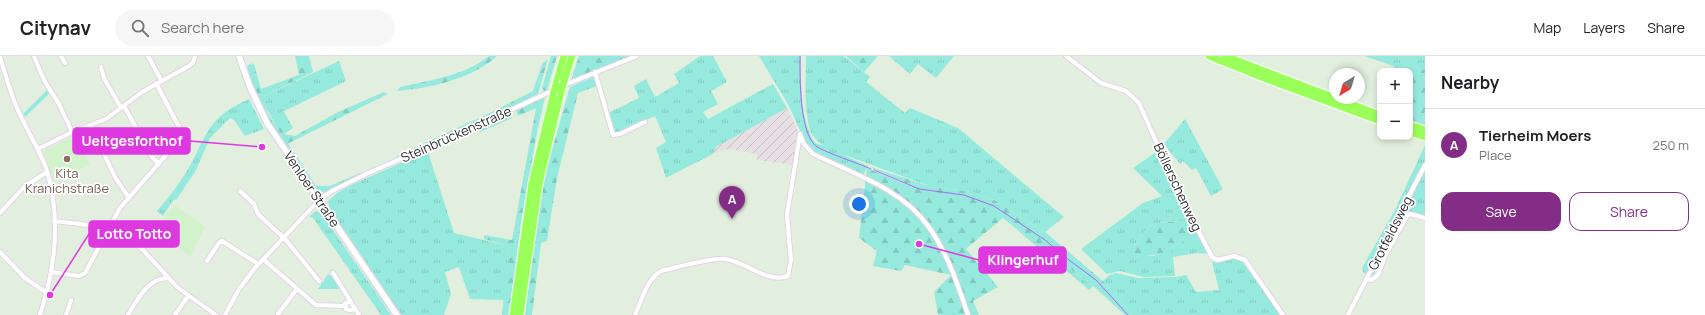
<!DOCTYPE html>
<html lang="en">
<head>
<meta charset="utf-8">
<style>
  body { margin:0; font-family:Manrope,sans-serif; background:#f6f6f6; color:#202124 }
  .controls { position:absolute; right:12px; top:12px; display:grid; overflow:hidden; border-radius:8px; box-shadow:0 2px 6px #0003 }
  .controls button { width:36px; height:36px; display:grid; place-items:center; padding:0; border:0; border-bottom:1px solid #e0e0e0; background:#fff; color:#202124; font:20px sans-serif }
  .compass { position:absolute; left:1329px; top:12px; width:36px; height:36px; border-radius:50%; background:#fff; box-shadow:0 2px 6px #0003; rotate:218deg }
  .you { position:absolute; left:859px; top:148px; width:14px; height:14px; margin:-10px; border:3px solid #fff; border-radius:50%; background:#1a73e8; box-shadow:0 0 0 6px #1a73e833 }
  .badge { display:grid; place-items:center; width:26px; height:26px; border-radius:50%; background:#832d87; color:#fff; font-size:13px; font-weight:700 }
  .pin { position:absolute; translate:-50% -33px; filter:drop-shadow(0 1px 2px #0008) }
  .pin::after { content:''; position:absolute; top:21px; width:14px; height:12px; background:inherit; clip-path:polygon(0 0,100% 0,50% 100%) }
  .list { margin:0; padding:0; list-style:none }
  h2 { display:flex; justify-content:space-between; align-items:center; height:52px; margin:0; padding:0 16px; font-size:17px }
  h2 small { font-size:13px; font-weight:400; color:#757577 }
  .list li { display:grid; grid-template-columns:26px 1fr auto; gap:12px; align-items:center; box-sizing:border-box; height:72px; padding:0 16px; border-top:1px solid #e0e0e0 }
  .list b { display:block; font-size:15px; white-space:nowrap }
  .list p { margin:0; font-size:13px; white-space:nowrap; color:#757577 }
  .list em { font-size:13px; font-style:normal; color:#757577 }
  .actions { display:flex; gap:8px; padding:12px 16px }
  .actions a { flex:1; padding:9px 0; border:1px solid #832d87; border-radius:12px; text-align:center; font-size:14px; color:#832d87 }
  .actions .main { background:#832d87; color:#fff }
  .icon { flex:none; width:22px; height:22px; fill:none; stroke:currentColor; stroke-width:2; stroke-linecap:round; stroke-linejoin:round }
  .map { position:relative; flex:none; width:1425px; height:259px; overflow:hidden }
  header { display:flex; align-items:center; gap:24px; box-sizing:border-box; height:56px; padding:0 20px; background:#fff; border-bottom:1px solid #e0e0e0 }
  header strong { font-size:19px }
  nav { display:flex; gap:22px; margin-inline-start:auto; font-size:14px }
  .search { width:280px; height:36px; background:#f6f6f6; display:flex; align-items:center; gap:10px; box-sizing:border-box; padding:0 14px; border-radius:22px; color:#757577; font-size:15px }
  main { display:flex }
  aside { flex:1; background:#fff }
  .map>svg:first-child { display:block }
</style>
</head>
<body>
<header>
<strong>Citynav</strong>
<div class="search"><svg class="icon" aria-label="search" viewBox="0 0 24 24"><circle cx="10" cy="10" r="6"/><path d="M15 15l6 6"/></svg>Search here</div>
<nav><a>Map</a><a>Layers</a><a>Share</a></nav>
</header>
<main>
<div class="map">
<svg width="1425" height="259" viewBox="0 0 1425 259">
  <defs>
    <pattern id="industrial-furrows" width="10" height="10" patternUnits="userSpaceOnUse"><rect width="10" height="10" fill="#e7dfe3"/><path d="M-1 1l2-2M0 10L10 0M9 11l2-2" fill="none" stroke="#c6c0c3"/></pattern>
    <pattern id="grass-tufts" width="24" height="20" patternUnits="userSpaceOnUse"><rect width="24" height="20" fill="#96eadd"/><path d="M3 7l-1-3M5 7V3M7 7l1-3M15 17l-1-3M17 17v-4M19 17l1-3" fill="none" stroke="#82c9be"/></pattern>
    <pattern id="forest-firs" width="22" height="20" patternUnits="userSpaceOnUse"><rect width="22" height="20" fill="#96eadd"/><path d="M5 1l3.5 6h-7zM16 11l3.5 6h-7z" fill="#82c9be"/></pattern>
  </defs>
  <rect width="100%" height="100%" fill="#e2efde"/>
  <path fill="url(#industrial-furrows)" d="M787 52 799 77 794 109 757 104V98L731 93 723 94 713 98 716 91Z"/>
  <path fill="#d2f2cc" d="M76 79 90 109 54 126 44 95Z
    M175 149 205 171 190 200 171 185 169 187 153 175Z"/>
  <path fill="url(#grass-tufts)" d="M700 0H713L727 26 711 35 718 48 703 56 708 63 773 28 787 52 716 91 713 98 666 122 656 92 666 86 655 60 616 78 608 57 639 42 634 30 646 23 655 41 679 27 674 18Z
    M759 0H801C801 28 800 63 815 87L824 90C820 87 816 84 813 80 803 64 806 20 806 0H844L870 21 866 26 905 57 910 52 958 72 1064 161 1045 176 996 145 972 136 929 130 839 97 868 110 862 121 813 98 807 90 789 50Z
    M889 0H954L936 22 918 8 910 18Z
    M1364 0H1425V14L1404 8 1403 15H1395L1394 10Z
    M339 5 346 25 274 60 264 40Z
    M255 6 250 9 267 56 316 130H330L360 117V119L324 136 317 135 272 70 255 37 247 13 248 9Z
    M47 34 49 38 25 61C24 58 22 54 20 50L24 57Z
    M249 43 264 73 245 80 234 64 230 62 210 82 195 116 176 144 174 143 163 160 157 155C170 140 184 122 193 104 209 72 213 59 249 43Z
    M494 55 496 58 399 102 397 100Z
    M1185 63 1223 133 1211 140 1196 112 1192 114 1183 105 1180 108 1164 88Z
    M1425 89V160L1408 156 1403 161 1372 222 1363 216 1362 212 1395 154Z
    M1159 94 1190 164C1155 170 1154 157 1133 193L1136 201 1144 199 1154 200 1184 185 1183 182 1197 175 1209 198 1197 197 1173 201 1175 220 1144 221 1120 215 1107 218 1081 193 1143 147 1162 140 1133 112Z
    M426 96H428L454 177 509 190 504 244 470 243 459 211 445 216 451 238 444 259H401L330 154 328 145 337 137 351 129Z
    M316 155 319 156 325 162 391 259H381L313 162 309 161Z
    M325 157 393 259 384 248Z
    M1003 162 1093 230 1089 234Z
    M1234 201 1244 204 1281 259H1132L1103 225 1108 220 1116 217 1137 222 1175 221 1186 219 1196 236 1219 234 1212 206Z
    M328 218 333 221 341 233H318Z"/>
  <path fill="url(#forest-firs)" d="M295 0H309L313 16 264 40 274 59 284 56 293 72 284 78 295 80 338 56 384 36 388 38 287 88 256 35 249 9 254 8 261 33 299 19Z
    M489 0H497C472 23 430 32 397 35L400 31C430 24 464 20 489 0Z
    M551 0H557L547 34 544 35 542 32Z
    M579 0H632L571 24Z
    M846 0H878L864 16Z
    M548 3 538 38 496 58 494 55 533 35 542 8Z
    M1404 8 1425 14V69L1410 64V15H1403Z
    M593 21 597 30 578 37 557 122 547 185 541 187 532 259H525L532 192 547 111 570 31Z
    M545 41 538 71 522 160 509 259H502L509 190 484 183V179L512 184 536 52 518 60 516 55Z
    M510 58 512 62 480 76 479 73Z
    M868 110 929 130 972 136 996 145 1045 176 1103 225 1132 259H1125L1093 230 1003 162 966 193 998 231 973 245 979 259H938L934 236 951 219 905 209 901 215 873 210 877 195 859 182 867 112 924 136Z
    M1190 164 1195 177 1183 182 1184 185 1172 191 1171 197 1135 201 1133 193C1154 157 1155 170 1190 164Z"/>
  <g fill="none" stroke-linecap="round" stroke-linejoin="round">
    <path stroke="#a969fa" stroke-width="1" d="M800 0C800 21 799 76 816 90 826 97 858 107 871 113
      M874 114 919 133 964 139 994 150 1045 184 1069 204 1096 224 1128 259"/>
    <defs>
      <path id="street" d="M0 0C5 17 10 36 17 52 26 74 40 93 47 115 61 162 55 213 40 259
        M34 0 44 24 59 48 72 76
        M61 0 65 7
        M148 0 161 24
        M1066 0 1101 27 1126 35 1139 47 1177 133 1212 201 1217 204 1234 200 1245 204 1283 259
        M101 11 104 22 121 52
        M595 16 613 79 620 78 645 66
        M562 30 637 0
        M124 50 152 101 159 108
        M91 70 115 121 129 142
        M800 78 804 88 813 98C852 117 902 133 928 170 947 196 958 229 968 259
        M38 93 72 76 106 63 142 36 189 10 193 7 195 0
        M240 135 254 148 258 158 286 184 319 225
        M0 157 25 130 47 116
        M54 165 89 169 122 181 142 193 177 231 216 259
        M0 196 25 222 47 237
        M263 203 316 249 345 250
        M207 205 219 187 222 185 258 208
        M51 216 79 220 85 217 120 152 179 84V71L156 27
        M333 217 359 259
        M1366 223 1371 224 1378 219 1385 200 1407 160 1410 158 1425 162
        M350 245 345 248 346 253 350 254 355 253
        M278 258 297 233
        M66 259 71 244
        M128 259C137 244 148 222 168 222
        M175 259 188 240
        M225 259 239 233 255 212 319 144 332 135 366 118 476 70 554 34
        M635 259C641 245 647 223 661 215 675 212 713 201 725 203 746 205 766 228 788 220L791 204 787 159 800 78
        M1348 259 1425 109"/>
      <path id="secondary" d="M239 0 250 31 267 67 397 259"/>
      <path id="highway" d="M1209 0 1269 24 1380 65
        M1225 0 1380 59
        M564 25 572 0
        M556 28 564 0
        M1410 69 1425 74
        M1410 76 1425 81
        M513 259 532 127 553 40
        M520 259 539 128 561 36"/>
    </defs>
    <use href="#street" stroke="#e6d3e6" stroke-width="6"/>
    <use href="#secondary" stroke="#e6d3e6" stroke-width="8"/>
    <use href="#highway" stroke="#fff" stroke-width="9"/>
    <use href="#street" stroke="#fff" stroke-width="4"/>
    <use href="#secondary" stroke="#fff" stroke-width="5.5"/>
    <use href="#highway" stroke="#9aff59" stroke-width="7"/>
    <defs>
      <path id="highway-bridge" d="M561 36 564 25
        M553 40 556 28"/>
    </defs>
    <use href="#highway-bridge" stroke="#fff" stroke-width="9" stroke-linecap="butt"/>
    <use href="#highway-bridge" stroke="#9aff59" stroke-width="7"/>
  </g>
  <circle fill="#8d6e63" stroke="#fff" stroke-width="1.5" cx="67" cy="103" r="4"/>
  <g text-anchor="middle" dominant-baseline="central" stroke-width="3.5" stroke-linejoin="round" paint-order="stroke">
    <g font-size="13" fill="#2d2d2d" stroke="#fff">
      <text transform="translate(456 78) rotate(-24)">Steinbrückenstraße</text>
      <text transform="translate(1178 131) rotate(65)">Böllerschenweg</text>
      <text transform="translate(312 133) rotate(56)">Venloer Straße</text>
      <text transform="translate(1390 177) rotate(-63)">Grotfeldsweg</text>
    </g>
    <g font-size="13" fill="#785e54" stroke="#fff">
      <text x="67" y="117">Kita<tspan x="67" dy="15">Kranichstraße</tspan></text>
    </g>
  </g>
  <path fill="none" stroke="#de39e0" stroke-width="1.5" d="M262 91L190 85M50 239L89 178M919 188L979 204"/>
  <g fill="#de39e0" stroke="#fff" stroke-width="1.5">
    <circle cx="262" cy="91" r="4"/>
    <circle cx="50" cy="239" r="4"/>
    <circle cx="919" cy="188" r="4"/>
  </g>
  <g fill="#de39e0" stroke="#de39e0" stroke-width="1.5">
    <rect x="73" y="72" width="117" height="26" rx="4"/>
    <rect x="89" y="165" width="90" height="26" rx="4"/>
    <rect x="979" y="191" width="87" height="26" rx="4"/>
  </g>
  <g font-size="14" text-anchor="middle" font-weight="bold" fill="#fff">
    <text x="132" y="90">Ueltgesforthof</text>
    <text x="134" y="183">Lotto Totto</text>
    <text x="1023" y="209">Klingerhuf</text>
  </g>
</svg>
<div class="controls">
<button>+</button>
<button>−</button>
</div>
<svg class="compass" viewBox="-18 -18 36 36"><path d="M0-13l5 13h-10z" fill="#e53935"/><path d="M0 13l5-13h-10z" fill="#757577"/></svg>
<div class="you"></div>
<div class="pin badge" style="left:732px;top:163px">A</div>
</div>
<aside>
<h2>Nearby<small></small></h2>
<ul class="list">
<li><span class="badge">A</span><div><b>Tierheim Moers</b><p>Place</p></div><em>250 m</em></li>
</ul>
<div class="actions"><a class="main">Save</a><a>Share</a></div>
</aside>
</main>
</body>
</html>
